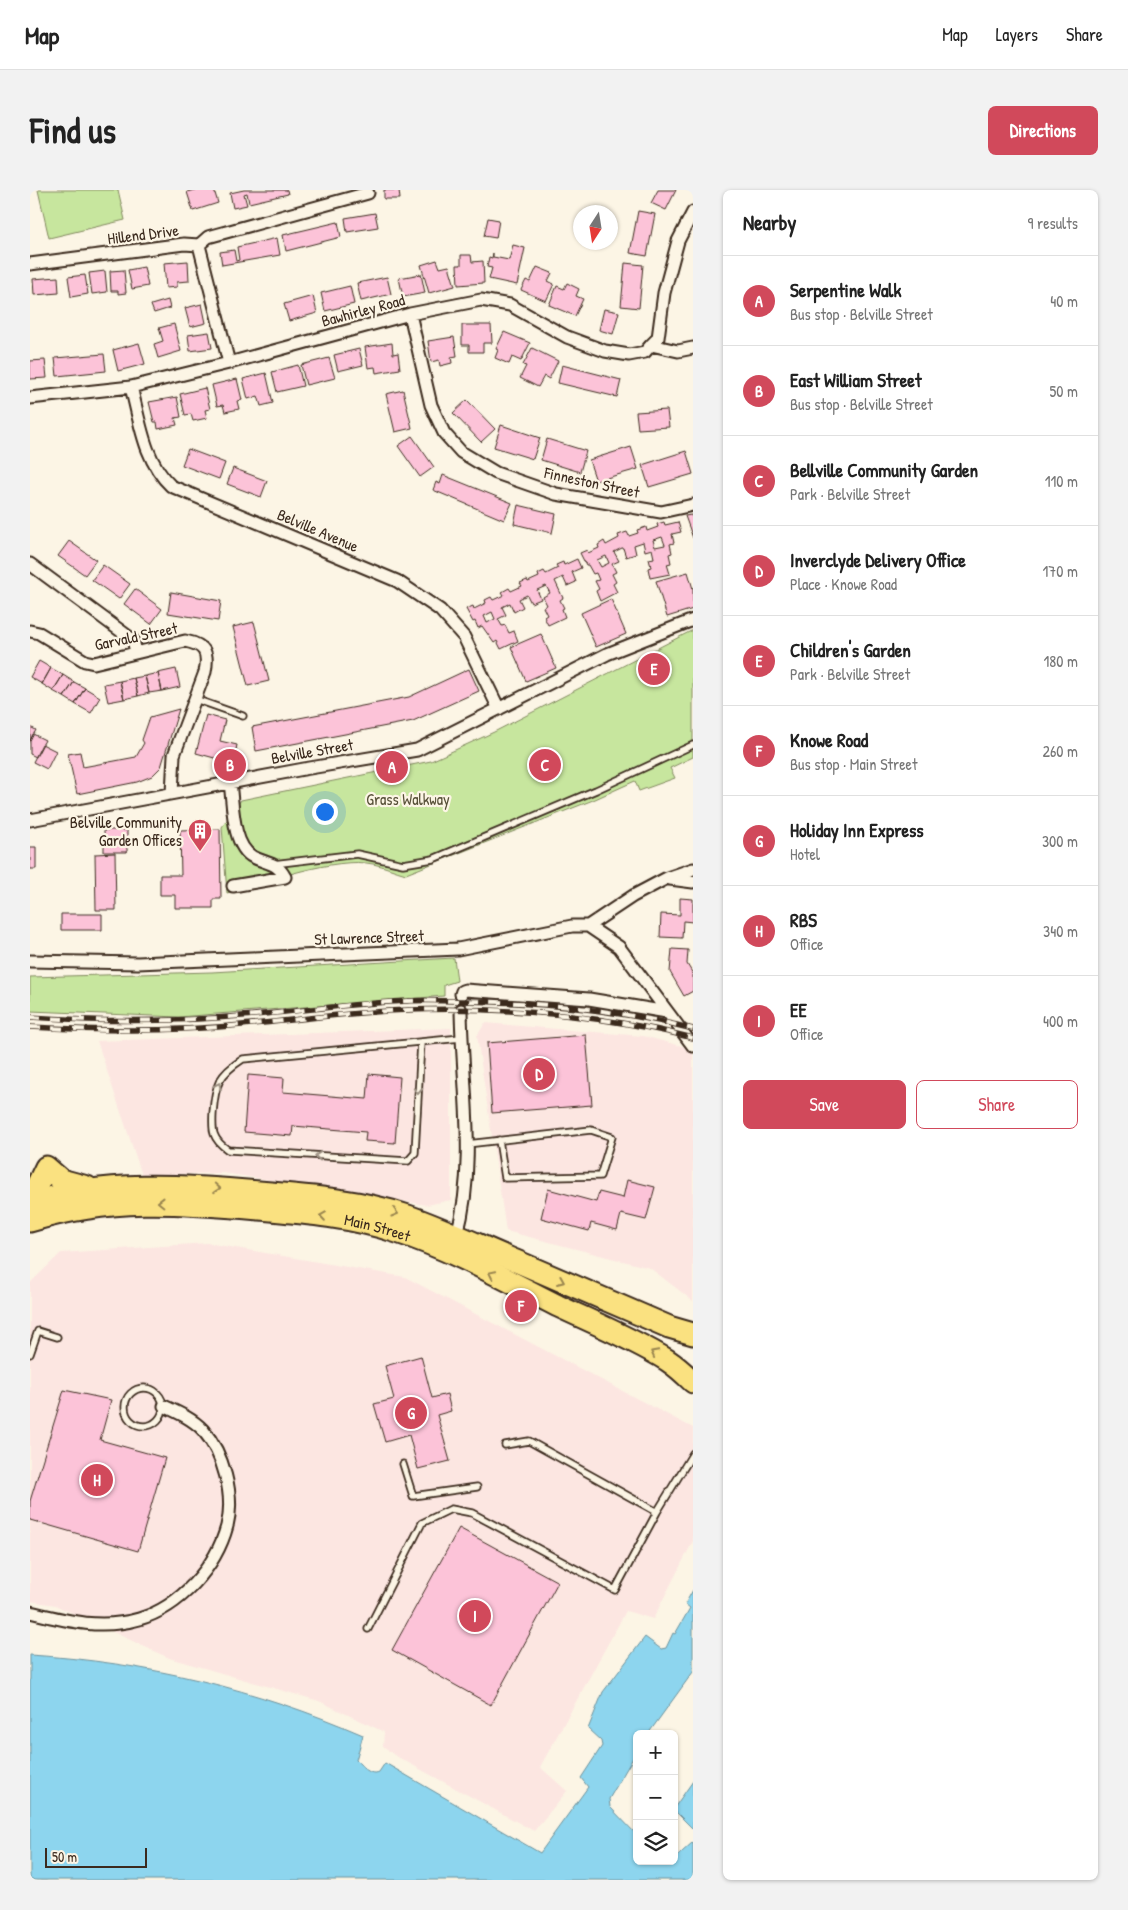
<!DOCTYPE html>
<html lang="en">
<head>
<meta charset="utf-8">
<style>
  body { margin:0; font-family:"Patrick Hand",sans-serif; background:#f2f2f2; color:#222 }
  .controls { position:absolute; right:15px; bottom:15px; display:grid; overflow:hidden; border-radius:8px; box-shadow:0 1px 4px #0004 }
  .controls button { width:45px; height:45px; display:grid; place-items:center; padding:0; border:0; border-bottom:1px solid #e0e0e0; background:#fff; color:#222; font:25px sans-serif }
  .compass { position:absolute; left:543px; top:15px; width:45px; height:45px; border-radius:50%; background:#fff; box-shadow:0 1px 4px #0004; rotate:192deg }
  .scale { position:absolute; left:15px; bottom:12px; width:102px; box-sizing:border-box; padding-left:5px; border:2px solid #3b2a1e; border-top:0; font-size:14px; line-height:18px; white-space:nowrap; color:#3b2a1e; -webkit-text-stroke:4px #fcf5e5; paint-order:stroke }
  .you { position:absolute; left:294px; top:621px; width:18px; height:18px; margin:-12px; border:4px solid #fff; border-radius:50%; background:#1a73e8; box-shadow:0 0 0 8px #1a73e833 }
  .badge { display:grid; place-items:center; width:32px; height:32px; border-radius:50%; background:#d1495b; color:#fff; font-size:16px; font-weight:700 }
  .pin { position:absolute; translate:-50% -50%; border:2px solid #fff; box-shadow:0 1px 5px #0006 }
  .list { margin:0; padding:0; list-style:none }
  h2 { display:flex; justify-content:space-between; align-items:center; height:65px; margin:0; padding:0 20px; font-size:21px }
  h2 small { font-size:16px; font-weight:400; color:#767676 }
  .list li { display:grid; grid-template-columns:32px 1fr auto; gap:15px; align-items:center; box-sizing:border-box; height:90px; padding:0 20px; border-top:1px solid #e0e0e0 }
  .list b { display:block; font-size:19px; white-space:nowrap }
  .list p { margin:0; font-size:16px; white-space:nowrap; color:#767676 }
  .list em { font-size:16px; font-style:normal; color:#767676 }
  .actions { display:flex; gap:10px; padding:15px 20px }
  .actions a { flex:1; padding:11px 0; border:1px solid #d1495b; border-radius:8px; text-align:center; font-size:18px; color:#d1495b }
  .actions .main { background:#d1495b; color:#fff }
  .icon { flex:none; width:28px; height:28px; fill:none; stroke:currentColor; stroke-width:2; stroke-linecap:round; stroke-linejoin:round }
  .map { position:relative; flex:none; width:663px; height:1690px; overflow:hidden; border-radius:8px }
  header { display:flex; align-items:center; gap:30px; box-sizing:border-box; height:70px; padding:0 25px; background:#fff; border-bottom:1px solid #e0e0e0 }
  header strong { font-size:24px }
  nav { display:flex; gap:28px; margin-inline-start:auto; font-size:18px }
  .intro { display:flex; align-items:center; justify-content:space-between; box-sizing:border-box; height:120px; padding:0 30px }
  h1 { margin:0; font-size:35px }
  .button { padding:12px 22px; border-radius:8px; background:#d1495b; color:#fff; font-size:18px; font-weight:700 }
  main { display:flex; gap:30px; padding:0 30px }
  aside { flex:1; background:#fff; border-radius:8px; box-shadow:0 1px 4px #0004 }
  .map>svg:first-child { display:block }
</style>
</head>
<body>
<header>
<strong>Map</strong>
<nav><a>Map</a><a>Layers</a><a>Share</a></nav>
</header>
<div class="intro"><h1>Find us</h1><a class="button">Directions</a></div>
<main>
<div class="map">
<svg width="663" height="1690" viewBox="0 0 663 1690">
  <rect width="100%" height="100%" fill="#fcf5e5"/>
  <filter id="ink" filterUnits="userSpaceOnUse"><feTurbulence type="fractalNoise" baseFrequency=".02" numOctaves="2"/><feDisplacementMap in="SourceGraphic" scale="10" xChannelSelector="R" yChannelSelector="G"/><feConvolveMatrix kernelMatrix="1 2 1 2 8 2 1 2 1" color-interpolation-filters="sRGB"/></filter>
  <g filter="url(#ink)">
    <path fill="#fce6e1" d="M455 833 613 846 663 859V1111L620 1078 476 1041 447 846Z
      M421 838V1010L397 1015 194 983 112 985 67 851Z
      M177 1053 375 1087 663 1238V1351L623 1429 596 1421 510 1577 537 1601 504 1641 364 1565 353 1556 354 1542 289 1511 139 1468 25 1415 0 1411V1093L31 1063Z"/>
    <path fill="#c7e69e" stroke="#81885e" d="M8 0H88L95 30 19 48Z
      M663 440V567L640 578 645 588 609 601 605 591 563 610 376 684C365 681 354 676 343 674 306 666 234 692 197 703L192 637 211 610 401 571 464 542Z
      M424 768 427 791 414 795V806L149 827 0 821V787L182 782Z"/>
    <path fill="#8dd5ee" stroke="#6c919b" d="M663 1400V1482L618 1544H607V1561L579 1609 580 1617 607 1645V1671H632L640 1673 663 1652V1690H0V1465C115 1472 227 1499 333 1545L326 1570C333 1577 340 1586 349 1582L355 1573 510 1663 558 1597 551 1588 572 1556 571 1551 558 1539 573 1502 615 1447 631 1459 636 1458 643 1443 645 1444 660 1418 655 1414Z
      M663 1591V1639L645 1621 644 1618Z"/>
    <path fill="#fcc3d8" stroke="#3b2a1e" fill-rule="evenodd" d="M164 0H184L188 13 163 21 157 2Z
      M214 0H257L258 4 219 13 217 3 214 4 217 15 203 18 200 3Z
      M354 0H369L370 9H354Z
      M628 0H646L636 20 621 13Z
      M608 21 625 24 617 66 600 63Z
      M345 23 348 37 317 42 315 28Z
      M458 28 469 30 466 48 454 46Z
      M308 32 311 47 256 61 253 45Z
      M247 48 250 65 192 75 190 62 204 60 206 71 209 70 207 57Z
      M483 55 495 58 487 95 459 89 462 78 457 77 459 67 462 68 463 63V67L479 70Z
      M431 65H441L442 72 453 71 454 93 428 95 427 75H431Z
      M407 70 410 78 419 76 425 96 399 103 391 75Z
      M158 71 159 91 147 92V97L136 98 134 73Z
      M595 73 613 75 609 118 591 116Z
      M114 77 118 96 102 99 98 80Z
      M507 77 522 83 518 91 524 94 516 111 491 100 496 90 500 92Z
      M94 80 96 103 88 104V101H81L80 81Z
      M75 81 77 102 62 104 59 83Z
      M391 84 395 103 373 107 369 88Z
      M55 85 58 104 41 107 38 87Z
      M28 87 29 103 4 105 3 89Z
      M357 87 361 104 331 111 327 93Z
      M537 93 549 99 546 106 553 109 545 126 519 115 527 96 534 99Z
      M320 96 324 114 295 121 291 103Z
      M283 106 287 123 259 131 254 114Z
      M138 110 140 118 124 123 121 115Z
      M172 114 176 133 160 137 155 118Z
      M574 119 589 122 583 144 569 140Z
      M144 134 151 161 128 168 124 154 133 151 129 138Z
      M432 135H461L462 153H453V162H439V155H432Z
      M179 142 182 158 160 161 158 145Z
      M474 142 500 153 491 171 482 167 479 174 465 168 468 160 466 159Z
      M424 147 427 166 421 167 422 173 410 176 409 170 401 172 398 151Z
      M109 153 115 174 88 181 83 160Z
      M362 153 363 164 368 163 370 179 346 183 345 177 338 178 335 157Z
      M502 158 528 171 519 189 514 186 508 197 490 188 496 176 493 175Z
      M329 159 333 175 308 181 304 165Z
      M74 164 76 181 27 186 25 168Z
      M299 168 305 188 276 195 271 175Z
      M15 170 17 188 0 189V171Z
      M268 175 273 196 247 202 242 182Z
      M532 175 591 190 587 207 528 193Z
      M236 183 243 213 231 216 228 206 218 209 213 189Z
      M207 189 212 210 207 211 209 219 195 222 193 215 187 216 182 195Z
      M175 198 180 219 175 220 177 228 163 231 161 224 155 225 150 204Z
      M373 200 382 238 365 242 356 204Z
      M147 207 151 227 145 228 147 235 128 239 127 232H124L119 212Z
      M437 210 465 239 451 252 423 223Z
      M637 220 639 237 608 239 606 222Z
      M471 235 510 248 503 269 464 257Z
      M382 246 404 277 390 287 368 256Z
      M517 249 556 261 550 282 511 270Z
      M601 257 608 279 566 291 559 270Z
      M158 259 195 273 189 289 152 275Z
      M656 261 663 284 619 297 612 275Z
      M203 278 237 291 231 307 197 294Z
      M413 285 482 313 474 330 403 300 406 292 410 294Z
      M488 315 526 324 522 343 484 334Z
      M661 325 663 328V348L655 326Z
      M634 332 635 335 648 332 651 342 642 344 644 353 640 354 642 363 639 364 641 373 637 374 640 384 620 388 618 378 621 377 619 369 624 368 622 359 615 361 613 352 604 355 606 364 596 367 593 358H592L584 362 589 371 582 374 586 382 582 384 586 392 583 394 587 402 570 411 566 401 569 399 565 391 569 390 566 383 563 384 558 375H556L550 363 557 360 558 363 569 358 568 355 574 351 576 355 589 348 588 345 597 342 599 346 608 343 607 340 616 337 617 341 628 337 627 334ZM632 347 635 355 625 357 623 350ZM576 366 579 373 571 377 567 370Z
      M39 351 66 370 55 385 28 366Z
      M547 369 551 378 542 382 546 392 537 396 533 387 525 391 533 408 530 410 534 418 532 419 535 427 518 435 514 427 517 425 513 417 517 415 513 407 520 403 516 396 507 400 511 409 501 413 497 405 489 409 493 417 484 422 480 413 472 417 476 425 468 429 472 436 475 435 479 443 484 441 488 451 471 459 467 451 464 453 452 436 448 438 445 431 443 432 436 419 443 416 444 419 456 413 455 410 461 407 463 410 474 405 472 402 479 398 481 401 492 396 490 393 497 390 498 392 509 387 508 384 514 381 516 384 528 378 526 375 533 372 534 375ZM462 422 465 429 457 433 454 426Z
      M73 375 100 394 89 409 62 390Z
      M658 382 663 399V419L637 427 626 391Z
      M105 399 132 419 121 434 94 414Z
      M141 402 191 411 188 431 138 423Z
      M581 409 596 444 566 457 551 423Z
      M224 432 239 491 218 496 203 437Z
      M511 444 526 478 496 491 481 457Z
      M9 471 21 478 12 494 0 487Z
      M21 478 33 485 23 501 12 494Z
      M146 479 150 497 132 501 128 483Z
      M439 479 449 501 383 531 226 561 222 537 379 507Z
      M128 483 132 501 119 503 115 486Z
      M33 485 44 492 34 507 23 501Z
      M115 486 119 503 108 506 104 488Z
      M104 488 108 506 94 509 90 491Z
      M90 491 94 509 78 512 74 494Z
      M44 492 55 498 45 514 34 507Z
      M55 498 70 507 61 523 45 514Z
      M149 519 131 577 122 586 107 592 47 604 38 564 50 562 53 577 106 567 114 553 112 550 120 527Z
      M176 525 195 530 190 551 207 555 203 573 166 563Z
      M0 537 6 540 0 551Z
      M3 544 15 550 6 567 0 564V551Z
      M12 554 26 561 17 579 3 572Z
      M190 639 191 709H183V718H145V705H130V685H151L150 640Z
      M74 640H97V662H74Z
      M0 657H6V679H0Z
      M85 663 86 720H66L65 664Z
      M650 708 663 709V732L653 731 652 748 630 747 631 724 650 725Z
      M31 724H72V740H31Z
      M642 759 658 760 657 774 663 784V801L654 806 640 782Z
      M556 845 562 915 462 923 457 853Z
      M339 884 370 887 365 953 335 951 336 942 263 936 262 946 214 942 218 885 254 888 253 902 337 909Z
      M597 990 625 997 616 1030 591 1024 587 1040 561 1033 559 1041 511 1028 518 999 566 1012 569 1002 593 1008Z
      M391 1166 402 1208 417 1204 421 1221 407 1225 420 1271 388 1279 379 1245 355 1252 344 1214 364 1209 355 1176Z
      M34 1200 81 1210 70 1250 135 1268 108 1361 0 1330V1311Z
      M429 1338 528 1392 461 1515 362 1460Z"/>
    <g fill="none" stroke-linecap="round" stroke-linejoin="round">
      <defs>
        <path id="lane" d="M165 509 213 526
          M243 674 327 664 373 674 403 669 566 600 663 555
          M391 852 385 963 378 971 198 960C182 949 182 941 183 923 185 895 188 885 213 869L431 848
          M437 954 561 940 582 947 570 986 475 988 469 950
          M0 1164 8 1141 27 1147
          M95 1217a19 19 0 1 1 38 0a19 19 0 1 1-38 0Z
          M475 1255 499 1251 627 1322
          M373 1274 383 1306 447 1297
          M338 1439 392 1333 421 1319 442 1323 585 1400 627 1322 663 1263"/>
        <path id="street" d="M169 55 178 47 338 3
          M169 55 199 173
          M0 74 154 54 169 55
          M380 124 401 215 414 243 431 262 466 283 526 304 631 322 663 315
          M621 155 628 148 634 103 648 51 663 22
          M101 197C110 231 114 271 141 296L367 391 410 420 434 447 469 519
          M0 208 101 197 199 173 380 124 451 110 480 115 537 147 575 161 599 165 615 162 621 155 648 161 663 158
          M0 374 103 450 106 462
          M0 441 9 443 55 471 64 473 155 451C175 455 179 462 175 482L144 565 142 603
          M200 592C203 614 202 656 223 667 237 674 247 672 255 687L203 696
          M0 630 274 579 387 560 577 464 663 430
          M640 689 663 692
          M558 736 589 757 663 856
          M0 771 108 773 428 759 542 736H558L603 706 637 688 663 679
          M431 804 432 801 435 800 559 809 637 822
          M427 1045C447 972 432 894 431 820
          M0 1422C37 1431 71 1440 109 1429 150 1417 186 1377 197 1336 205 1305 193 1263 173 1240 163 1229 147 1222 134 1216"/>
        <g id="highway">
          <path d="M0 1010 16 977 31 990 57 997"/>
          <path d="M0 1013C75 990 152 995 229 1002 278 1006 330 1010 378 1026 415 1039 450 1056 486 1071 537 1093 588 1115 639 1137L663 1144"/>
          <path id="s1" d="M0 1031C82 1007 146 1012 229 1019 275 1023 322 1027 367 1042 423 1060 476 1090 528 1116 564 1133 603 1149 637 1170 646 1176 655 1184 663 1192"/>
        </g>
      </defs>
      <use href="#lane" stroke="#3b2a1e" stroke-width="9"/>
      <use href="#street" stroke="#3b2a1e" stroke-width="15"/>
      <use href="#highway" stroke="#3b2a1e" stroke-width="25"/>
      <use href="#lane" stroke="#fcf5e5" stroke-width="5.5"/>
      <use href="#street" stroke="#fcf5e5" stroke-width="11"/>
      <use href="#highway" stroke="#fae180" stroke-width="21"/>
      <defs>
        <path id="rail" d="M0 827C71 832 141 832 212 826 267 822 322 813 378 811 395 810 413 811 431 811 509 812 586 819 663 839
          M0 837C71 841 141 842 212 835 267 830 322 822 378 820 473 817 570 824 663 848"/>
      </defs>
      <use href="#rail" stroke="#3b2a1e" stroke-width="5.5"/>
      <use href="#rail" stroke="#fcf5e5" stroke-width="4" stroke-dasharray="11" stroke-linecap="butt"/>
    </g>
    <defs><path id="oneway-chevron" d="M-2-3.5L2.5 0L-2 3.5" fill="none" stroke-width="1.6" stroke-linecap="round" stroke-linejoin="round" transform="scale(1.25)"/></defs>
    <g stroke="#9c9082">
      <use href="#oneway-chevron" transform="translate(188 896) rotate(-65)"/>
      <use href="#oneway-chevron" transform="translate(388 901) rotate(93)"/>
      <use href="#oneway-chevron" transform="translate(288 966) rotate(-176)"/>
    </g>
    <g stroke="#9a864f">
      <use href="#oneway-chevron" transform="translate(187 998) rotate(4)"/>
      <use href="#oneway-chevron" transform="translate(131 1012) rotate(-179)"/>
      <use href="#oneway-chevron" transform="translate(365 1023) rotate(16)"/>
      <use href="#oneway-chevron" transform="translate(293 1026) rotate(-172)"/>
      <use href="#oneway-chevron" transform="translate(462 1084) rotate(-154)"/>
      <use href="#oneway-chevron" transform="translate(531 1091) rotate(23)"/>
      <use href="#oneway-chevron" transform="translate(624 1163) rotate(-152)"/>
    </g>
  </g>
  <defs>
    <symbol id="building-pin" viewBox="-11 -11 22 30"><path d="M0 17L-7.5 6A9.5 9.5 0 1 1 7.5 6Z" fill="#d1495b" stroke="#fcf5e5"/><path d="M-4-6H4V6H1V3H-1V6H-4ZM-2.5-4.3h1.7v1.8h-1.7ZM.8-4.3h1.7v1.8H.8ZM-2.5-1h1.7V.8h-1.7ZM.8-1h1.7V.8H.8Z" fill="#fff"/></symbol>
  </defs>
  <g fill-rule="evenodd">
    <use href="#building-pin" x="156" y="627" width="28" height="38"/>
  </g>
  <g text-anchor="middle" dominant-baseline="central" stroke-width="4.5" stroke-linejoin="round" paint-order="stroke">
    <g font-size="16" fill="#3b2a1e" stroke="#fcf5e5">
      <text transform="translate(113 44) rotate(-7)">Hillend Drive</text>
      <text transform="translate(333 120) rotate(-15)">Bawhirley Road</text>
      <text transform="translate(562 292) rotate(12)">Finneston Street</text>
      <text transform="translate(288 340) rotate(23)">Belville Avenue</text>
      <text transform="translate(106 446) rotate(-12)">Garvald Street</text>
      <text transform="translate(282 561) rotate(-10)">Belville Street</text>
      <text transform="translate(339 747) rotate(-2)">St Lawrence Street</text>
      <text stroke="none"><textPath href="#s1" startOffset="351">Main Street</textPath></text>
    </g>
    <g font-size="16" fill="#575038" stroke="#fcf5e5">
      <text x="378" y="609">Grass Walkway</text>
    </g>
    <g font-size="16" fill="#3b2a1e" stroke="#fcf5e5" text-anchor="end">
      <text x="152" y="632">Belville Community<tspan x="152" dy="18">Garden Offices</tspan></text>
    </g>
  </g>
</svg>
<div class="controls">
<button>+</button>
<button>−</button>
<button><svg class="icon" aria-label="layers" viewBox="0 0 24 24"><path d="M12 4l9 5-9 5-9-5zM3 14l9 5 9-5"/></svg></button>
</div>
<svg class="compass" viewBox="-18 -18 36 36"><path d="M0-13l5 13h-10z" fill="#e53935"/><path d="M0 13l5-13h-10z" fill="#767676"/></svg>
<div class="scale">50 m</div>
<div class="you"></div>
<div class="pin badge" style="left:362px;top:577px">A</div>
<div class="pin badge" style="left:200px;top:575px">B</div>
<div class="pin badge" style="left:515px;top:575px">C</div>
<div class="pin badge" style="left:509px;top:884px">D</div>
<div class="pin badge" style="left:624px;top:479px">E</div>
<div class="pin badge" style="left:491px;top:1116px">F</div>
<div class="pin badge" style="left:381px;top:1223px">G</div>
<div class="pin badge" style="left:67px;top:1290px">H</div>
<div class="pin badge" style="left:445px;top:1426px">I</div>
</div>
<aside>
<h2>Nearby<small>9 results</small></h2>
<ul class="list">
<li><span class="badge">A</span><div><b>Serpentine Walk</b><p>Bus stop · Belville Street</p></div><em>40 m</em></li>
<li><span class="badge">B</span><div><b>East William Street</b><p>Bus stop · Belville Street</p></div><em>50 m</em></li>
<li><span class="badge">C</span><div><b>Bellville Community Garden</b><p>Park · Belville Street</p></div><em>110 m</em></li>
<li><span class="badge">D</span><div><b>Inverclyde Delivery Office</b><p>Place · Knowe Road</p></div><em>170 m</em></li>
<li><span class="badge">E</span><div><b>Children's Garden</b><p>Park · Belville Street</p></div><em>180 m</em></li>
<li><span class="badge">F</span><div><b>Knowe Road</b><p>Bus stop · Main Street</p></div><em>260 m</em></li>
<li><span class="badge">G</span><div><b>Holiday Inn Express</b><p>Hotel</p></div><em>300 m</em></li>
<li><span class="badge">H</span><div><b>RBS</b><p>Office</p></div><em>340 m</em></li>
<li><span class="badge">I</span><div><b>EE</b><p>Office</p></div><em>400 m</em></li>
</ul>
<div class="actions"><a class="main">Save</a><a>Share</a></div>
</aside>
</main>
</body>
</html>
